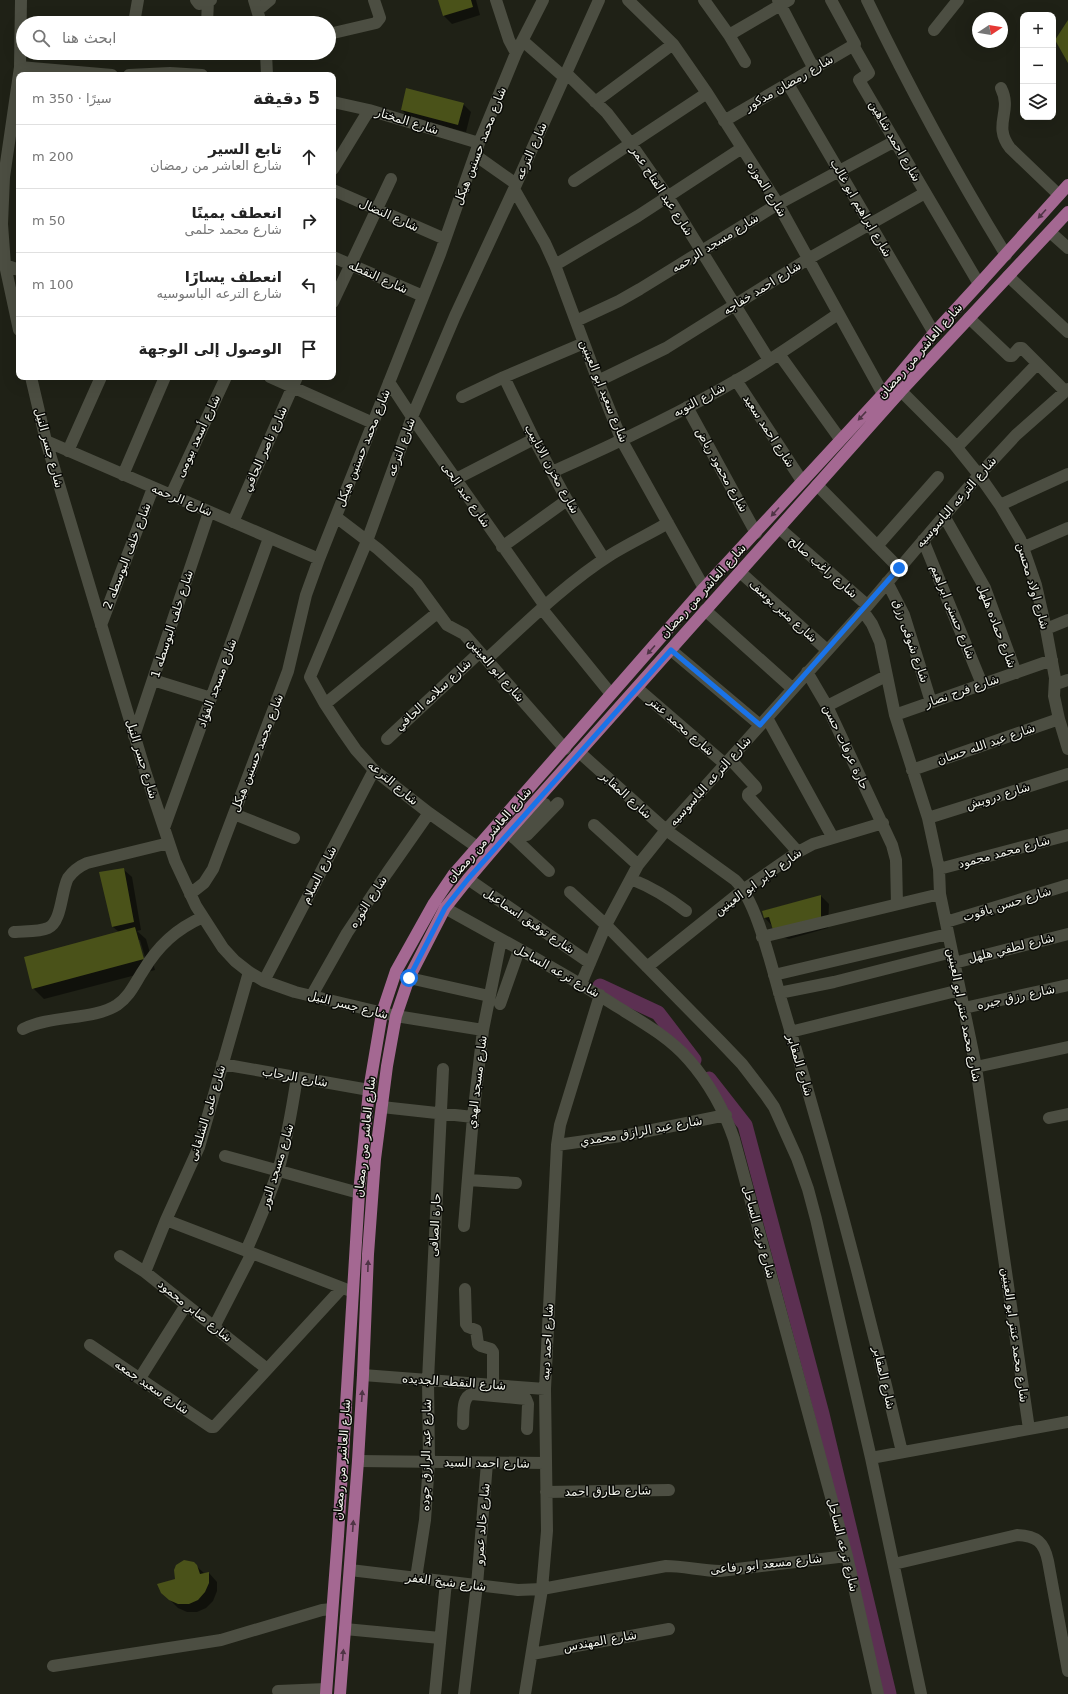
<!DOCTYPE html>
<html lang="ar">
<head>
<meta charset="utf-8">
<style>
  body { margin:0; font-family:"DejaVu Sans",Cairo,sans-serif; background:#f6f6f6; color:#222; direction:rtl }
  .controls { position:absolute; right:12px; top:12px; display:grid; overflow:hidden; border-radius:8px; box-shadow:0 4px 16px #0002 }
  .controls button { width:36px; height:36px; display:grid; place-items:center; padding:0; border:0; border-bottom:1px solid #e0e0e0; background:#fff; color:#222; font:20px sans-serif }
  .compass { position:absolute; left:972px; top:12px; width:36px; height:36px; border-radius:50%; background:#fff; box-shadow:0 4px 16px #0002; rotate:78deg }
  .stop { position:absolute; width:12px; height:12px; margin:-9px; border:3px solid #1a73e8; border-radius:50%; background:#fff }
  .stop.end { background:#1a73e8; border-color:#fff; box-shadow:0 1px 4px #0008 }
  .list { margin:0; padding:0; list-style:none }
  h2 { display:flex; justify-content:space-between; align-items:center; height:52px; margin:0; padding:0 16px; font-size:17px }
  h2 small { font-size:13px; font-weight:400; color:#767676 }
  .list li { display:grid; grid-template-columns:26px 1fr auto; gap:12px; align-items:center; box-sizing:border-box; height:64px; padding:0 16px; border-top:1px solid #e0e0e0 }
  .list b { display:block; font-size:15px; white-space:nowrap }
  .list p { margin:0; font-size:13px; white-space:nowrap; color:#767676 }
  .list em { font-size:13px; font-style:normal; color:#767676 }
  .icon { flex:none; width:22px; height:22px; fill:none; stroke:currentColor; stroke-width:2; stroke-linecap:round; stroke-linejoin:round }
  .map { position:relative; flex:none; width:1068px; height:1694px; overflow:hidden; direction:ltr }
  .search { position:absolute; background:#fff; box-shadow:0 4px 16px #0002; left:16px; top:16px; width:320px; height:44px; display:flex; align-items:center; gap:10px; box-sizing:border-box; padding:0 14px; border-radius:22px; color:#767676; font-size:15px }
  .panel { position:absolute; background:#fff; box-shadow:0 4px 16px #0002; left:16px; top:72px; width:320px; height:308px; border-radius:8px; direction:rtl }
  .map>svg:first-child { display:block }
</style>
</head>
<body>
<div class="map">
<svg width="1068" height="1694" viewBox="0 0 1068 1694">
  <rect width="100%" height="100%" fill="#1f2116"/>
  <path fill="#0007" fill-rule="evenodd" d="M439 0H476L480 15 452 24 444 16Z
    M463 104 471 112 466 132 410 118 402 110Z
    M123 869 132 877 141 930 137 931 146 939 155 970 44 999 33 988 119 932 113 927ZM138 940H140L147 964H145Z
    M821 896 829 904 828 928 789 939 782 937 765 918 763 911Z
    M193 1563 205 1574 209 1573 217 1582V1591L213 1601 206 1608 197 1612H187L178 1608 162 1592 177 1580Z"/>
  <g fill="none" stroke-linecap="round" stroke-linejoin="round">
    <path stroke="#5c3052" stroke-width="15" d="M600 986 658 1013 694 1060
      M709 1079 745 1125 822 1414 889 1694"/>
  </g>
  <path fill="#4a5219" d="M438 0H471L473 7 443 16Z
    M1068 20V63L1055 40Z
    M406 88 464 103 458 125 401 110Z
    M124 868 134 922 112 927 99 872Z
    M821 895V920L773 930 769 917 764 918 762 911Z
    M135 927 144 959 32 989 24 957Z
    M184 1560 194 1562 197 1565 200 1574 209 1572V1583L205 1592 198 1600 189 1604H178L169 1600 161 1593 157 1584 175 1579 174 1570 176 1565Z"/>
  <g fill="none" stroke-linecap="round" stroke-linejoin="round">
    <path stroke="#4c4e42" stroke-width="12" d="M196 0 199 4 211 0
      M254 0 261 23
      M496 0 509 40 516 53
      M628 0 673 44 707 93 778 204 883 394
      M704 0 729 35 745 62
      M778 0 814 69
      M831 0 855 44 853 45 869 73 859 80 979 284
      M867 0C909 87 955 172 1006 255
      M258 10 270 0
      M134 23 138 0
      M207 23 208 1
      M934 30 958 0
      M329 34 376 23 380 18 374 0
      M729 35 789 0
      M523 41 564 77
      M266 53 267 75
      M20 67 112 75
      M566 73 607 113 631 144 668 197 769 360
      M129 75 170 73 202 75
      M788 84 934 333
      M1001 88C1013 112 992 124 1010 148L1059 195
      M333 102 369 110 479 143
      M595 102 673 44
      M724 121 854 45
      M475 155 516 184
      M333 169 369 110
      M574 181 707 93
      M514 189 545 243 555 265 598 381 622 441 704 588
      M333 190 445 239
      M1050 232 1068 248
      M333 257 423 296
      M5 265 19 270
      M555 265 638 216 742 148
      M1008 276 1068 332
      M333 302 391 179
      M969 318 1009 356H1012L1019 348H1022L1065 391
      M576 321 619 301 640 289 778 204 895 141
      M19 330 5 265 2 224 4 177 20 67 21 0
      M779 354 840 439
      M31 377 46 441 146 774 175 861 196 906 223 948 235 961 249 972 264 981 295 992 396 1016 483 1030
      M270 377 373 423
      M504 377 534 439 567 500 604 559
      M736 380 802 481
      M598 381 666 348 808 259 925 193
      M389 382 412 417 545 606
      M901 391 954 444 979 475 1000 505 1020 539 1036 585 1046 629 1055 678 1054 696 1059 719 1068 749
      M462 397 504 377 584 343
      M687 407 756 533
      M46 441 319 559
      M957 447 1037 364
      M68 451 101 377
      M552 472C615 444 677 415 737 380 772 360 805 336 838 314
      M123 475 165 377
      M456 479 534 439
      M817 485 899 568
      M171 495 226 377
      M1000 505 1068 474
      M944 516 985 588 1016 673
      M336 517 378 549 417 584 447 625 464 634 565 749
      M233 522 297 377
      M779 528 867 605
      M923 540 982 684
      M877 546 938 477
      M502 547 567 500
      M1022 548 1068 528
      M740 572 827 650
      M887 582 904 615 931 702
      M542 609 611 694
      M705 610 793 689
      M863 611 872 624 880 642 895 715 928 818 939 869 940 894 976 1067 1029 1429
      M101 625 153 488
      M1046 629 1068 620
      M671 650 760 725
      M487 659C526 623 566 583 612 554 630 543 649 534 668 523
      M807 672 827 706 892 845 896 860 897 904
      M153 680 211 698
      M1056 684 1068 680
      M637 688 725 764
      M325 704 437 613
      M827 706 886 676
      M895 715 1052 660
      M767 718 833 838
      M134 736 209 512
      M387 739 480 652
      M579 752 666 830 735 880C758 902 773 974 783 1006 827 1153 867 1302 902 1452
      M730 759 755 786 756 788 748 794V796L798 852
      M912 770 1059 719
      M234 814 294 838
      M928 818 1068 774
      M594 825 638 865
      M164 828 269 538
      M508 832 549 871
      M527 835 558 803
      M514 838 545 804
      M477 847 429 813 374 770 356 750 340 727 325 704 310 677 367 541 412 417 455 316 514 189 599 0
      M939 869 1068 835
      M468 879 590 963
      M631 879C651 887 668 897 686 911
      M570 892 606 925 721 1042 742 1064 765 1094 774 1107 797 1158 808 1189 816 1219 871 1458 921 1694
      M190 894 204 883 213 869 288 671 306 595 319 559 440 254 479 143 516 53 543 0
      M445 908C502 940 561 971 616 1006 642 1022 669 1037 689 1060 710 1084 724 1110 734 1139L847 1556 878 1694
      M946 922 1068 885
      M14 932C24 931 39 932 48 928 62 922 61 891 68 878 73 871 80 866 87 863L169 843
      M762 937 940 894
      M954 963 1068 934
      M647 967 743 890 798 852 813 844 883 823
      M774 975 948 934
      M409 978 489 996
      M264 981 374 770
      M581 984 606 925 638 865 666 830 863 611 979 475 1016 435 1068 389
      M779 993 834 982 952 952
      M312 995 347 933 387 873 429 813
      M500 1004 519 950
      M964 1008 1068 985
      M23 1029C51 1015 94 1020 117 1005 130 996 135 983 143 971 158 946 176 929 203 917
      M790 1032 960 990
      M222 1064 369 1090
      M976 1067 1068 1047
      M382 1107 473 1117
      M1049 1118 1068 1114
      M557 1145 628 1135 726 1115
      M225 1156 359 1193
      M468 1180 516 1183
      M166 1220 348 1290
      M464 1226 473 1117 483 1030 501 940
      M246 1251C258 1224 269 1198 278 1171 287 1140 292 1109 297 1077
      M120 1256 145 1272 267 1369
      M145 1272 166 1220 199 1147 249 972
      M465 1289 466 1324 468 1327 476 1330 478 1344 481 1346 491 1349 493 1352V1385
      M214 1327 252 1253
      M90 1345 211 1427H214L342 1288
      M363 1375 545 1389
      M140 1378 186 1305
      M463 1424C464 1415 461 1397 472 1394L526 1399 528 1404 527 1429
      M871 1458 1068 1422
      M358 1461 545 1463
      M546 1492 669 1490
      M894 1564 1017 1535C1037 1536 1044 1542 1048 1561L1068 1671
      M350 1570 518 1590 542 1589 666 1566C684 1566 702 1571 720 1571L847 1556
      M416 1578 425 1520 429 1462 428 1380 443 1069
      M345 1629 440 1638
      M532 1654 669 1629
      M53 1666 221 1640 322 1610 332 1609
      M278 1691 326 1689
      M435 1694 446 1582
      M464 1694 477 1585 487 1463
      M525 1694 542 1589 547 1531 545 1389 557 1145 560 1125 600 995"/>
    <path stroke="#a46892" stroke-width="12" d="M326 1694 338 1536 359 1193 369 1090 382 1013 396 971 434 903 453 875 704 588 883 394 934 333 979 284 1068 185
      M340 1694 358 1461 363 1375 368 1254 375 1159 387 1066 396 1016 409 978 445 908 468 879 508 832 901 391 1068 212"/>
  </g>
  <defs><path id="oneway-solid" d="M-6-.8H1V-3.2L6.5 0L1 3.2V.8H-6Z"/></defs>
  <g fill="#4f3445">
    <use href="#oneway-solid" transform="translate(1042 214) rotate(132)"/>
    <use href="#oneway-solid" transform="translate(862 416) rotate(133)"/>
    <use href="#oneway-solid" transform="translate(775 512) rotate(132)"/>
    <use href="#oneway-solid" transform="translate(651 650) rotate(132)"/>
    <use href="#oneway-solid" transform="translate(368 1266) rotate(-88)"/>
    <use href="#oneway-solid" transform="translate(362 1396) rotate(-86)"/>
    <use href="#oneway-solid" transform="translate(353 1526) rotate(-86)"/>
    <use href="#oneway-solid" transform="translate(343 1655) rotate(-85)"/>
  </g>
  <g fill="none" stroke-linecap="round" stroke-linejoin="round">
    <path stroke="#1a73e8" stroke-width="5" d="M409 978 445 908 468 879 671 650 760 725 899 568"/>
  </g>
  <g text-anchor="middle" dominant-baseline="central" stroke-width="3" stroke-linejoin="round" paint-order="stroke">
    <g font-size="12" fill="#f0f2ea" stroke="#090a06">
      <text transform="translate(789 83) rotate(-30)">شارع رمضان مدكور</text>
      <text transform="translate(407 121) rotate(17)">شارع المختار</text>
      <text transform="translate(895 141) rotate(60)">شارع احمد شاهين</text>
      <text transform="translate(480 146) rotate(-69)">شارع محمد حسنين هيكل</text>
      <text transform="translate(531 151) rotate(-66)">شارع الترعه</text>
      <text transform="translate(767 189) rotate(58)">شارع الموزه</text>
      <text transform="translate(662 191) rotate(57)">شارع عبد الفتاح عمر</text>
      <text transform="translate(861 208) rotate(60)">شارع ابراهيم ابو غالب</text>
      <text transform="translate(389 215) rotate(24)">شارع النضال</text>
      <text transform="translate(715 243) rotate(-32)">شارع مسجد الرحمه</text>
      <text transform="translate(378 277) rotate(24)">شارع النقطه</text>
      <text transform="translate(762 288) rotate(-32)">شارع احمد خفاجه</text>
      <text transform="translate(920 351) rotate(-49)">شارع العاشر من رمضان</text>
      <text transform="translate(604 391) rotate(68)">شارع سعيد ابو العينين</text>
      <text transform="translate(699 400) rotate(-28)">شارع التوبه</text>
      <text transform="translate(769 431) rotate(57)">شارع احمد سعيد</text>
      <text transform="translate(198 436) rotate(-65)">شارع أسعد بيومى</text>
      <text transform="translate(401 447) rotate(-70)">شارع الترعه</text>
      <text transform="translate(49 448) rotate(75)">شارع جسر النيل</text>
      <text transform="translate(363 448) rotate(-68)">شارع محمد حسنين هيكل</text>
      <text transform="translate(265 449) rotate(-66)">شارع ناصر الحافي</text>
      <text transform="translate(552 469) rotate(61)">شارع مخزن الانابيب</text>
      <text transform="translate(722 470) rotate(61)">شارع محمود رياض</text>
      <text transform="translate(466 495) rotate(55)">شارع عبد الحى</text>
      <text transform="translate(182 500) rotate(23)">شارع الرحمه</text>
      <text transform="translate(956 502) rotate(-49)">شارع الترعه الباسوسيه</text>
      <text transform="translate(127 556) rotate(-69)">شارع خلف البوسطه 2</text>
      <text transform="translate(823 567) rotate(41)">شارع راغب صالح</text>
      <text transform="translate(1033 586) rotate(74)">شارع اولاد محسن</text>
      <text transform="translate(703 591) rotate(-48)">شارع العاشر من رمضان</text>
      <text transform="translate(783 611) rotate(42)">شارع منير يوسف</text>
      <text transform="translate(953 612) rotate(68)">شارع حسنى ابراهيم</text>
      <text transform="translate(172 624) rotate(-72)">شارع خلف البوسطه 1</text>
      <text transform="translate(997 626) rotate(69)">شارع حماده هلهل</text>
      <text transform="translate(911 641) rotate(71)">شارع شوقى رزق</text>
      <text transform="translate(496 670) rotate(49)">شارع ابو العينين</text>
      <text transform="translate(217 683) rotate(-70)">شارع مسجد الفؤاد</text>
      <text transform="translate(962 691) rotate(-19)">شارع فرج نصار</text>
      <text transform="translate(433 695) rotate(-43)">شارع سلامه الحافي</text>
      <text transform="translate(681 726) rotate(41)">شارع محمد عنتر</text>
      <text transform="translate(986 744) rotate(-19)">شارع عبد الله حسان</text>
      <text transform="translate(846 747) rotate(65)">حارة عرفات حسن</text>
      <text transform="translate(257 753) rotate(-69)">شارع محمد حسنين هيكل</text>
      <text transform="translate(142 759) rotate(73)">شارع جسر النيل</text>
      <text transform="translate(710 781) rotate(-48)">شارع الترعه الباسوسيه</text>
      <text transform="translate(393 783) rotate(40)">شارع الترعه</text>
      <text transform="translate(626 795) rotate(42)">شارع المقابر</text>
      <text transform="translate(998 796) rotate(-17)">شارع درويش</text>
      <text transform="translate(489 835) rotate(-49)">شارع العاشر من رمضان</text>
      <text transform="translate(1004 852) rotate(-15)">شارع محمد محمود</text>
      <text transform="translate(319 875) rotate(-63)">شارع السلام</text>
      <text transform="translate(758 882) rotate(-36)">شارع جابر ابو العينين</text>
      <text transform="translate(368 902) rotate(-57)">شارع الثوره</text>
      <text transform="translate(1007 904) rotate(-17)">شارع حسن ياقوت</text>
      <text transform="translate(529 921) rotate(34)">شارع توفيق اسماعيل</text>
      <text transform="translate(1011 948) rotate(-14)">شارع لطفي هلهل</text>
      <text transform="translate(557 971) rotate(29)">شارع ترعه الساحل</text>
      <text transform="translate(1016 997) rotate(-12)">شارع رزق جيره</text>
      <text transform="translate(348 1005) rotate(14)">شارع جسر النيل</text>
      <text transform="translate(964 1015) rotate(79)">شارع محمد عنتر ابو العينين</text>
      <text transform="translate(800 1065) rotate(73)">شارع المقابر</text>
      <text transform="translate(295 1077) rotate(10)">شارع الرحاب</text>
      <text transform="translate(477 1082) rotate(-83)">شارع مسجد الهدي</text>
      <text transform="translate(207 1113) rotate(-73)">شارع على الشلقانى</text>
      <text transform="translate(641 1131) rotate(-10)">شارع عبد الرازق محمدي</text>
      <text transform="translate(365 1137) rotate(-84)">شارع العاشر من رمضان</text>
      <text transform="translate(277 1166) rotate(-73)">شارع مسجد النور</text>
      <text transform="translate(435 1225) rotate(-87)">حارة الصافى</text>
      <text transform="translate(759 1232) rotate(75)">شارع ترعه الساحل</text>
      <text transform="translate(195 1311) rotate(39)">شارع صابر محمود</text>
      <text transform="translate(1015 1335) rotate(82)">شارع محمد عنتر ابو العينين</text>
      <text transform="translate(547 1342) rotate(-87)">شارع احمد ديبه</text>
      <text transform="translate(884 1378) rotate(77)">شارع المقابر</text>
      <text transform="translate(454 1382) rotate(4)">شارع النقطه الجديده</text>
      <text transform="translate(152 1387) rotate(34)">شارع سعيد جمعه</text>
      <text transform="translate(426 1455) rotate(-89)">شارع عبد الرازق جوده</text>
      <text transform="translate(342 1460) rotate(-86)">شارع العاشر من رمضان</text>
      <text transform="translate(487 1463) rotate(1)">شارع احمد السيد</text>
      <text transform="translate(608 1491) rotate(-1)">شارع طارق احمد</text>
      <text transform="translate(482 1524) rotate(-85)">شارع خالد عمرو</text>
      <text transform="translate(843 1545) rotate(76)">شارع ترعه الساحل</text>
      <text transform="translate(766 1564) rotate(-6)">شارع مسعد ابو رفاعى</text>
      <text transform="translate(446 1582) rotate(7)">شارع شيخ الغفر</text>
      <text transform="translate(600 1641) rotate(-10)">شارع المهندس</text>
    </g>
  </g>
</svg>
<div class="controls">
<button>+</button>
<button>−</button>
<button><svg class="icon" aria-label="layers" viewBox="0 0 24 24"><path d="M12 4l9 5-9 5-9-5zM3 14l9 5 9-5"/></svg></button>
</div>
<svg class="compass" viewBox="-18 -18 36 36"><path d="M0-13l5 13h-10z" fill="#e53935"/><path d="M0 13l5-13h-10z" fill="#767676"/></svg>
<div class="stop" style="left:409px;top:978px"></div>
<div class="stop end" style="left:899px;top:568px"></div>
<div class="search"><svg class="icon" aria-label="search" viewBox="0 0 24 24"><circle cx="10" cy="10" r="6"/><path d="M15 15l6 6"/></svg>ابحث هنا</div>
<section class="panel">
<h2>5 دقيقة<small>سيرًا · 350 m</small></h2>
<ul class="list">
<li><svg class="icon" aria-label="ahead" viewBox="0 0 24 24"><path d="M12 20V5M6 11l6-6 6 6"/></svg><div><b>تابع السير</b><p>شارع العاشر من رمضان</p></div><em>200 m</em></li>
<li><svg class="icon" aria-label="right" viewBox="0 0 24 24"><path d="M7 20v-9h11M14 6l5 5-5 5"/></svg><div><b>انعطف يمينًا</b><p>شارع محمد حلمى</p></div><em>50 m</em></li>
<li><svg class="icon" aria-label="left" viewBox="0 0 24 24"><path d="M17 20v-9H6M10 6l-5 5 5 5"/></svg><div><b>انعطف يسارًا</b><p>شارع الترعه الباسوسيه</p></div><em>100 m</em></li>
<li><svg class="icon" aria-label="arrive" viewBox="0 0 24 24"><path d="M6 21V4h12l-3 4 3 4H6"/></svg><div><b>الوصول إلى الوجهة</b></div></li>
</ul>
</section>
</div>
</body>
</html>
